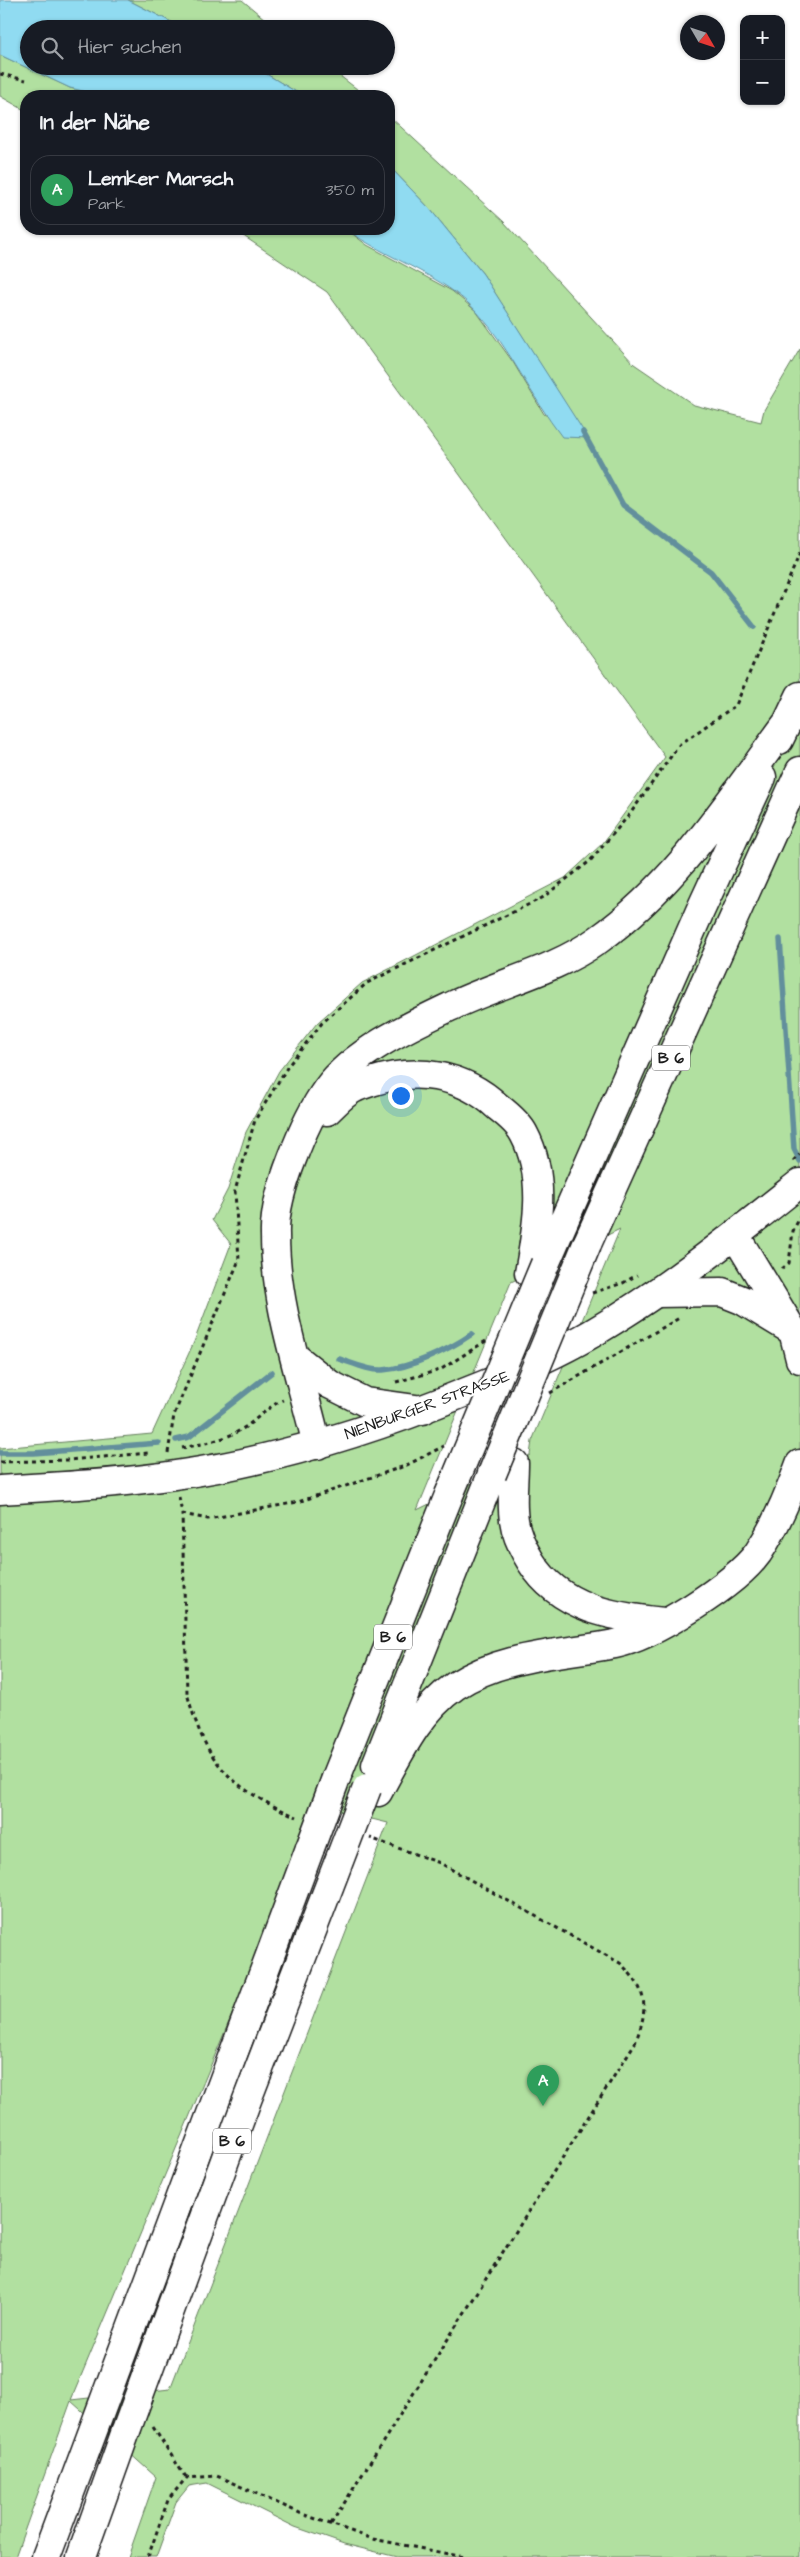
<!DOCTYPE html>
<html lang="de">
<head>
<meta charset="utf-8">
<style>
  body { margin:0; font-family:"Architects Daughter",sans-serif; background:#242831; color:#f1f3f6 }
  .controls { position:absolute; right:15px; top:15px; display:grid; overflow:hidden; border-radius:10px; box-shadow:0 1px 4px #0004 }
  .controls button { width:45px; height:45px; display:grid; place-items:center; padding:0; border:0; border-bottom:1px solid #363941; background:#171b24; color:#f1f3f6; font:25px sans-serif }
  .compass { position:absolute; left:680px; top:15px; width:45px; height:45px; border-radius:50%; background:#171b24; box-shadow:0 1px 4px #0004; rotate:129deg }
  .you { position:absolute; left:400px; top:1095px; width:18px; height:18px; margin:-12px; border:4px solid #fff; border-radius:50%; background:#1a73e8; box-shadow:0 0 0 8px #1a73e833 }
  .badge { display:grid; place-items:center; width:32px; height:32px; border-radius:50%; background:#0b8043; color:#fff; font-size:16px; font-weight:700 }
  .pin { position:absolute; translate:-50% -41px; filter:drop-shadow(0 1px 2px #0008) }
  .pin::after { content:''; position:absolute; top:26px; width:18px; height:15px; background:inherit; clip-path:polygon(0 0,100% 0,50% 100%) }
  .list { margin:0; padding:0; list-style:none }
  h2 { display:flex; justify-content:space-between; align-items:center; height:65px; margin:0; padding:0 20px; font-size:21px }
  h2 small { font-size:16px; font-weight:400; color:#9ea1a6 }
  .list li { display:grid; grid-template-columns:32px 1fr auto; gap:15px; align-items:center; box-sizing:border-box; height:70px; margin:0 10px 10px; padding:0 10px; border:1px solid #363941; border-radius:20px }
  .list b { display:block; font-size:19px; white-space:nowrap }
  .list p { margin:0; font-size:16px; white-space:nowrap; color:#9ea1a6 }
  .list em { font-size:16px; font-style:normal; color:#9ea1a6 }
  .icon { flex:none; width:28px; height:28px; fill:none; stroke:currentColor; stroke-width:2; stroke-linecap:round; stroke-linejoin:round }
  .map { position:relative; flex:none; width:800px; height:2557px; overflow:hidden }
  .search { position:absolute; background:#171b24; box-shadow:0 1px 4px #0004; left:20px; top:20px; width:375px; height:55px; display:flex; align-items:center; gap:12px; box-sizing:border-box; padding:0 18px; border-radius:28px; color:#9ea1a6; font-size:19px }
  .panel { position:absolute; background:#171b24; box-shadow:0 1px 4px #0004; left:20px; top:90px; width:375px; height:145px; border-radius:20px }
  .map>svg:first-child { display:block }
</style>
</head>
<body>
<div class="map">
<svg width="800" height="2557" viewBox="0 0 800 2557">
  <rect width="100%" height="100%" fill="#fff"/>
  <filter id="ink" filterUnits="userSpaceOnUse"><feTurbulence type="fractalNoise" baseFrequency=".02" numOctaves="2"/><feDisplacementMap in="SourceGraphic" scale="10" xChannelSelector="R" yChannelSelector="G"/><feConvolveMatrix kernelMatrix="1 2 1 2 8 2 1 2 1" color-interpolation-filters="sRGB"/></filter>
  <g filter="url(#ink)">
    <path fill="#b1e0a0" stroke="#667e5e" fill-rule="evenodd" d="M128 0H242L277 29H185Z
      M0 55 70 88 104 96H26V111L0 96Z
      M253 66H327L366 96H303Z
      M389 116 504 222 634 364 694 405 761 422 764 410 800 349V2557H397L344 2544 295 2527 207 2483 189 2486 176 2502 156 2557H128L156 2477 71 2401 15 2557H0V1448L152 1434 194 1342 231 1244 212 1220 228 1189 246 1132 279 1071 317 1023 362 983 565 878 603 843 665 757 327 292 233 229H346L367 245 452 291 476 311 513 362 544 414 587 438 483 274 430 209 389 166ZM620 1229 532 1441 530 1455 417 1510 511 1282ZM319 1806 388 1823 170 2389 71 2400Z"/>
    <path fill="#90dbf1" stroke="#628f9c" d="M0 0H128L185 29H29V66H253L303 96H104L70 88 0 55Z
      M389 166 430 209 483 274 588 438 562 437C531 397 511 349 477 312 445 276 385 258 346 229H389Z"/>
    <g fill="none" stroke-linecap="round" stroke-linejoin="round">
      <path stroke="#628f9c" stroke-width="5.5" d="M583 432 623 505 711 572 754 627
        M780 939 794 1149 800 1161
        M339 1359C352 1363 369 1371 383 1370 411 1368 450 1349 472 1334
        M176 1440 189 1437 272 1372
        M0 1453H34L159 1443"/>
      <defs>
        <path id="secondary" d="M0 1490C58 1486 117 1484 175 1475 275 1461 373 1430 466 1392 512 1374 559 1354 601 1328 672 1286 736 1234 800 1183"/>
        <path id="highway" d="M779 740 800 696
          M327 1111C335 1104 343 1094 353 1089 358 1086 365 1084 371 1082 416 1067 463 1074 498 1107 507 1114 519 1124 524 1134 547 1177 537 1228 529 1273
          M735 1235 793 1331 800 1359
          M587 1244 800 771
          M545 1264 700 911 762 777
          M656 1293 722 1292 742 1300 793 1331
          M295 1357 329 1384 365 1402 423 1410
          M317 1445C301 1376 275 1306 275 1235 274 1209 283 1182 292 1159 301 1135 312 1110 327 1089 354 1051 414 1024 456 1004 503 982 556 970 598 940 678 883 730 800 787 723
          M514 1463C514 1481 511 1502 514 1520 516 1535 523 1549 531 1562 560 1609 614 1617 664 1622
          M376 1765 492 1474
          M336 1778 449 1495
          M378 1792C399 1754 418 1712 455 1686 502 1655 562 1654 615 1644 652 1637 736 1584 758 1553 776 1526 789 1495 800 1464
          M46 2557 310 1848
          M81 2557 126 2431"/>
      </defs>
      <use href="#secondary" stroke="#1c1c1c" stroke-width="31"/>
      <use href="#highway" stroke="#1c1c1c" stroke-width="31"/>
      <path stroke="#1c1c1c" stroke-width="3" stroke-dasharray="4 4" stroke-linecap="butt" d="M0 74 26 80
        M793 1161 800 1154
        M782 1269 789 1263 793 1231 800 1217
        M592 1293 623 1283 637 1275
        M396 1382 440 1370 489 1339
        M550 1393 681 1317
        M182 1448C202 1444 225 1440 242 1429 257 1420 267 1407 283 1400
        M168 1453 174 1415 239 1260 235 1191 255 1120 288 1066 322 1023 367 983 542 898 590 861 630 814 679 745 736 705 800 553
        M0 1462 68 1460 149 1453
        M179 1497 182 1514 187 1693C206 1765 231 1788 297 1817
        M182 1514 208 1519 298 1502 405 1466 444 1446
        M153 2427 186 2478
        M331 2524 635 2043C649 2008 648 1990 620 1963L440 1863 370 1838
        M148 2557 168 2500 186 2478 217 2476 302 2514 373 2539 464 2557"/>
      <use href="#secondary" stroke="#fff" stroke-width="28"/>
      <use href="#highway" stroke="#fff" stroke-width="28"/>
      <defs>
        <path id="highway-bridge" d="M492 1474 587 1244
          M449 1495 545 1264
          M310 1848 336 1778
          M126 2431 247 2100 367 1788"/>
      </defs>
      <use href="#highway-bridge" stroke="#1c1c1c" stroke-width="31" stroke-linecap="butt"/>
      <use href="#highway-bridge" stroke="#fff" stroke-width="28"/>
    </g>
  </g>
  <g text-anchor="middle" dominant-baseline="central" stroke-width="4.5" stroke-linejoin="round" paint-order="stroke">
    <g fill="#fff" stroke="#606060" stroke-width="1">
      <rect x="652" y="1045.5" width="38" height="25" rx="4"/>
      <rect x="374" y="1624.5" width="38" height="25" rx="4"/>
      <rect x="213" y="2128.5" width="38" height="25" rx="4"/>
    </g>
    <g font-size="15" font-weight="bold" fill="#1c1c1c">
      <text x="671" y="1058">B 6</text>
      <text x="393" y="1637">B 6</text>
      <text x="232" y="2141">B 6</text>
    </g>
    <g font-size="16" fill="#1c1c1c" stroke="#fff">
      <text transform="translate(427 1405) rotate(-20)">NIENBURGER STRASSE</text>
    </g>
  </g>
</svg>
<div class="controls">
<button>+</button>
<button>−</button>
</div>
<svg class="compass" viewBox="-18 -18 36 36"><path d="M0-13l5 13h-10z" fill="#e53935"/><path d="M0 13l5-13h-10z" fill="#9ea1a6"/></svg>
<div class="you"></div>
<div class="pin badge" style="left:543px;top:2106px;background:#2e9e5b">A</div>
<div class="search"><svg class="icon" aria-label="search" viewBox="0 0 24 24"><circle cx="10" cy="10" r="6"/><path d="M15 15l6 6"/></svg>Hier suchen</div>
<section class="panel">
<h2>In der Nähe<small></small></h2>
<ul class="list">
<li><span class="badge" style="background:#2e9e5b">A</span><div><b>Lemker Marsch</b><p>Park</p></div><em>350 m</em></li>
</ul>
</section>
</div>
</body>
</html>
